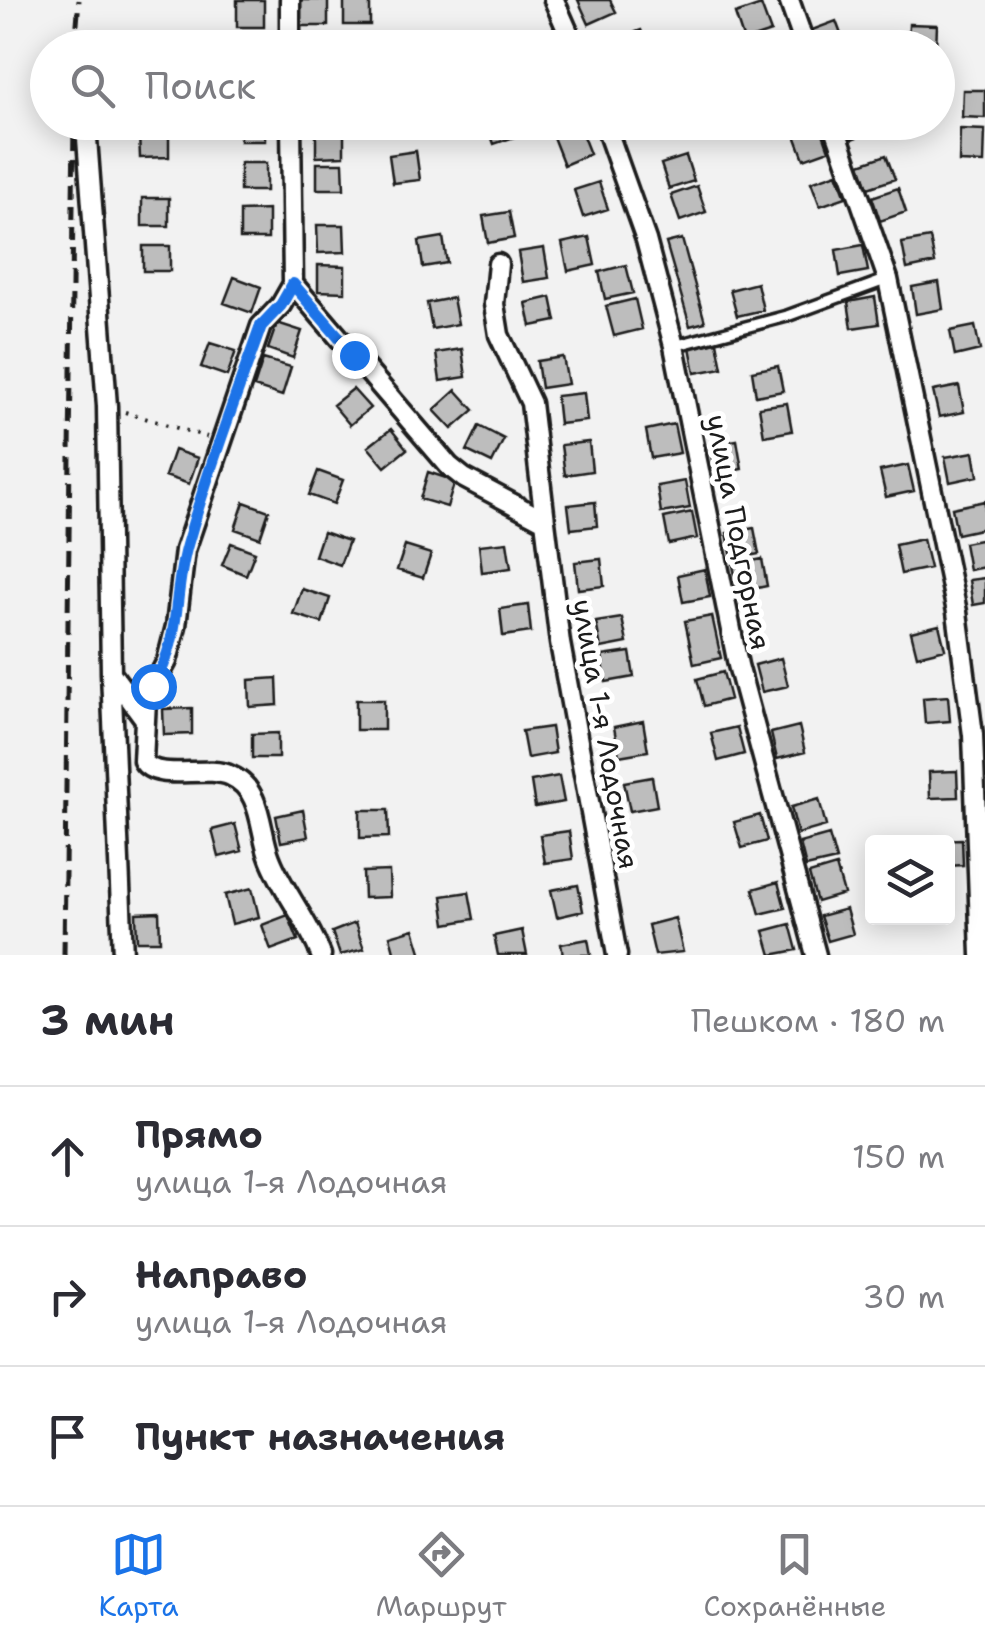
<!DOCTYPE html>
<html lang="ru">
<head>
<meta charset="utf-8">
<style>
  body { margin:0; font-family:"Shantell Sans",sans-serif; background:#f7f7f7; color:#2b2b33 }
  .controls { position:absolute; right:30px; bottom:30px; display:grid; overflow:hidden; border-radius:10px; box-shadow:0 5px 25px #0003 }
  .controls button { width:90px; height:90px; display:grid; place-items:center; padding:0; border:0; border-bottom:2px solid #e1e1e2; background:#fff; color:#2b2b33; font:50px sans-serif }
  .stop { position:absolute; width:30px; height:30px; margin:-22px; border:8px solid #1a73e8; border-radius:50%; background:#fff }
  .stop.end { background:#1a73e8; border-color:#fff; box-shadow:0 2px 10px #0008 }
  .list { margin:0; padding:0; list-style:none }
  h2 { display:flex; justify-content:space-between; align-items:center; height:130px; margin:0; padding:0 40px; font-size:42px }
  h2 small { font-size:32px; font-weight:400; color:#7c7c81 }
  .list li { display:grid; grid-template-columns:65px 1fr auto; gap:30px; align-items:center; box-sizing:border-box; height:140px; padding:0 40px; border-top:2px solid #e1e1e2 }
  .list b { display:block; font-size:38px; white-space:nowrap }
  .list p { margin:0; font-size:32px; white-space:nowrap; color:#7c7c81 }
  .list em { font-size:32px; font-style:normal; color:#7c7c81 }
  .icon { flex:none; width:55px; height:55px; fill:none; stroke:currentColor; stroke-width:2; stroke-linecap:round; stroke-linejoin:round }
  .map { position:relative; flex:none; width:985px; height:955px; overflow:hidden }
  .search { position:absolute; background:#fff; box-shadow:0 5px 25px #0003; left:30px; right:30px; top:30px; height:110px; display:flex; align-items:center; gap:25px; box-sizing:border-box; padding:0 35px; border-radius:55px; color:#7c7c81; font-size:38px }
  .sheet { height:550px; background:#fff }
  nav { display:flex; justify-content:space-around; align-items:center; box-sizing:border-box; height:140px; border-top:2px solid #e1e1e2; background:#fff; font-size:28px; color:#7c7c81 }
  nav a { display:grid; justify-items:center; gap:5px }
  nav .on { color:#1a73e8 }
  .map>svg:first-child { display:block }
</style>
</head>
<body>
<div class="map">
<svg width="985" height="955" viewBox="0 0 985 955">
  <rect width="100%" height="100%" fill="#f2f2f2"/>
  <filter id="ink" filterUnits="userSpaceOnUse"><feTurbulence type="fractalNoise" baseFrequency=".01" numOctaves="2"/><feDisplacementMap in="SourceGraphic" scale="20" xChannelSelector="R" yChannelSelector="G"/><feConvolveMatrix kernelMatrix="1 2 1 2 8 2 1 2 1" color-interpolation-filters="sRGB"/></filter>
  <g filter="url(#ink)">
    <path fill="#bdbdbd" stroke="#1c1c1c" stroke-width="2.5" d="M237 0H264V27H237Z
      M299 0H328V26H299Z
      M344 0H370V25H344Z
      M578 0H610L616 12 589 24Z
      M761 5 771 32 744 41 735 14Z
      M836 21 845 45 819 48 812 30Z
      M909 24 937 25 936 48H908Z
      M479 28 487 48H456L452 40Z
      M641 30 648 48H617L614 40Z
      M963 90H985V118L962 117Z
      M240 122H265V141H240Z
      M486 122H516L520 135 494 144Z
      M645 122H676L678 130 652 140Z
      M814 122H819L829 150 804 159 793 130Z
      M843 122H876L878 129 849 140Z
      M579 126 590 154 564 165 553 137Z
      M316 129H344V156L316 157Z
      M960 129 985 130 984 163 959 162Z
      M139 132H169V157L140 158Z
      M416 151 420 180 393 183 389 155Z
      M886 155 895 179 868 188 860 164Z
      M686 156 694 181 669 189 661 164Z
      M240 163H266V191H240Z
      M317 163H343L344 189H317Z
      M837 173 846 197 820 206 811 182Z
      M599 182 608 209 583 217 574 190Z
      M697 186 706 212 680 221 671 195Z
      M898 188 906 212 880 221 872 197Z
      M142 198H169V226H142Z
      M268 210V239H240V211Z
      M509 212 514 238 488 243 483 216Z
      M317 225H344L345 252 318 253Z
      M443 237 447 263 423 267 419 241Z
      M589 237 595 265 568 271 562 243Z
      M930 238 935 263 907 269 902 243Z
      M682 239 705 322 690 326 666 243Z
      M863 245 868 271 840 276 836 250Z
      M143 246H170V271H143Z
      M544 248 549 278 523 282 518 252Z
      M318 265 345 266V292L318 291Z
      M626 265 633 293 605 299 599 272Z
      M234 277 261 287 252 313 224 303Z
      M939 282 943 309 916 314 912 287Z
      M757 283 763 310 737 316 730 290Z
      M551 297 556 321 531 326 526 303Z
      M875 297 879 324 852 328 848 302Z
      M453 298 458 324 432 329 427 303Z
      M635 299 642 329 614 336 606 306Z
      M277 323 302 331 293 358 268 349Z
      M975 326 980 350 955 356 950 331Z
      M717 342 722 368 695 373 690 347Z
      M210 343 236 351 227 376 201 367Z
      M462 349 466 377 440 381 436 353Z
      M563 357 568 384 541 388 537 361Z
      M263 359 291 367 282 396 254 387Z
      M778 366 783 391 756 396 752 371Z
      M959 386 964 412 939 417 933 391Z
      M353 389 370 408 350 425 333 405Z
      M456 390 474 410 452 429 434 410Z
      M584 393 587 421 559 424 556 396Z
      M787 403 792 431 764 436 759 407Z
      M674 424 680 453 651 458 646 430Z
      M479 426 504 439 492 463 467 451Z
      M391 429 407 449 385 467 368 447Z
      M737 440 742 469 715 474 709 445Z
      M589 442 592 471 565 475 561 445Z
      M174 450 198 458 189 484 165 476Z
      M974 452 978 476 950 482 945 457Z
      M908 465 914 491 886 497 880 471Z
      M318 471 343 480 334 504 309 495Z
      M428 472 455 481 447 507 420 499Z
      M685 481 690 508 661 513 657 486Z
      M985 501V528L957 534 952 508Z
      M244 502 269 511 260 538 235 529Z
      M595 502 597 526 571 529 568 505Z
      M692 512 697 538 669 544 664 518Z
      M754 528 759 554 732 559 727 533Z
      M323 532 349 541 340 565 315 556Z
      M923 539 930 568 901 574 895 545Z
      M985 539V567L969 570 964 543Z
      M507 542 511 568 482 572 479 545Z
      M231 543 255 552 246 575 222 565Z
      M405 546 431 554 423 578 397 570Z
      M601 559 604 586 578 589 575 562Z
      M762 559 767 586 738 592 733 565Z
      M705 569 710 597 683 602 678 575Z
      M985 578V603L973 605 969 580Z
      M302 589 330 598 322 623 293 614Z
      M528 605 531 632 503 636 500 609Z
      M712 616 721 658 694 664 685 621Z
      M622 618 627 643 601 648 596 622Z
      M939 625 945 649 917 656 911 632Z
      M630 652 634 677 606 682 602 656Z
      M781 658 788 686 762 692 755 665Z
      M723 672 730 699 704 706 697 679Z
      M277 678 278 705 250 707 249 680Z
      M948 696 950 721 925 723 923 698Z
      M356 700H384V730H356Z
      M192 708V734L164 735 163 709Z
      M643 721 648 751 619 756 614 727Z
      M799 726 805 752 777 759 771 733Z
      M551 727 555 753 527 758 522 731Z
      M737 727 744 754 718 761 711 733Z
      M278 733V758H252V734Z
      M957 771 958 797 930 798 929 772Z
      M559 776 564 802 535 807 531 781Z
      M652 777 657 806 630 811 624 782Z
      M819 799 826 826 798 834 791 807Z
      M303 810 308 837 281 842 276 816Z
      M360 810H388L389 837 360 838Z
      M760 815 767 841 742 848 734 822Z
      M235 824 242 851 219 857 212 830Z
      M569 831 573 859 545 863 540 835Z
      M829 835 836 860 806 867 800 843Z
      M962 839 963 865 948 866V842L933 840Z
      M836 866 844 894 817 902 809 874Z
      M389 871 390 897 364 898 363 872Z
      M778 882 785 908 760 914 753 889Z
      M578 885 583 911 557 917 551 890Z
      M252 888 259 917 232 924 225 895Z
      M469 892 474 919 446 924 442 896Z
      M846 909 853 934 828 941 820 916Z
      M159 912 160 941H137L136 913Z
      M288 915 298 940 271 950 262 925Z
      M675 918 683 952 655 955 648 925Z
      M355 923 364 949 340 955 332 932Z
      M790 924 797 950 771 955 764 931Z
      M414 929 422 955H395L390 936Z
      M522 930 527 955H498L494 936Z
      M588 939 591 955H563L561 944Z"/>
    <g fill="none" stroke-linecap="round" stroke-linejoin="round">
      <defs>
        <path id="service" d="M674 346 787 316 888 279"/>
        <path id="minor" d="M290 0V48
          M554 0 575 48
          M789 0 806 48
          M291 122 293 284 281 305 261 326 185 550 176 626 167 661 146 700 143 761C157 783 206 764 231 776 263 790 259 831 270 858 283 892 307 918 321 955
          M604 122 646 240 674 346 738 665 816 955
          M833 122 888 279 957 612 973 735 981 955
          M86 125 107 406 111 673
          M498 264 494 304 499 335 531 403 545 521
          M293 284 449 466 464 478 545 521 560 643 617 955
          M123 955 111 673 144 718"/>
      </defs>
      <use href="#service" stroke="#1c1c1c" stroke-width="16"/>
      <use href="#minor" stroke="#1c1c1c" stroke-width="25"/>
      <path stroke="#1c1c1c" stroke-width="4" stroke-dasharray="2.5 8" stroke-linecap="butt" d="M125 412 207 437"/>
      <use href="#service" stroke="#fff" stroke-width="9"/>
      <use href="#minor" stroke="#fff" stroke-width="18"/>
      <path stroke="#1c1c1c" stroke-width="5" stroke-dasharray="15 8" stroke-linecap="butt" d="M75 48 79 0
        M64 955 74 122"/>
    </g>
  </g>
  <g fill="none" stroke-linecap="round" stroke-linejoin="round" filter="url(#ink)">
    <path stroke="#1a73e8" stroke-width="12" d="M153 686C183 635 172 597 187 545 208 471 235 398 261 326L281 305 293 284 354 355"/>
  </g>
  <g text-anchor="middle" dominant-baseline="central" stroke-width="10" stroke-linejoin="round" paint-order="stroke">
    <g font-size="28" fill="#1c1c1c" stroke="#fff">
      <text transform="translate(739 532) rotate(79)">улица Подгорная</text>
      <text transform="translate(606 734) rotate(80)">улица 1-я Лодочная</text>
    </g>
  </g>
</svg>
<div class="controls">
<button><svg class="icon" aria-label="layers" viewBox="0 0 24 24"><path d="M12 4l9 5-9 5-9-5zM3 14l9 5 9-5"/></svg></button>
</div>
<div class="stop" style="left:153px;top:686px"></div>
<div class="stop end" style="left:354px;top:355px"></div>
<div class="search"><svg class="icon" aria-label="search" viewBox="0 0 24 24"><circle cx="10" cy="10" r="6"/><path d="M15 15l6 6"/></svg>Поиск</div>
</div>
<section class="sheet">
<h2>3 мин<small>Пешком · 180 m</small></h2>
<ul class="list">
<li><svg class="icon" aria-label="ahead" viewBox="0 0 24 24"><path d="M12 20V5M6 11l6-6 6 6"/></svg><div><b>Прямо</b><p>улица 1-я Лодочная</p></div><em>150 m</em></li>
<li><svg class="icon" aria-label="right" viewBox="0 0 24 24"><path d="M7 20v-9h11M14 6l5 5-5 5"/></svg><div><b>Направо</b><p>улица 1-я Лодочная</p></div><em>30 m</em></li>
<li><svg class="icon" aria-label="arrive" viewBox="0 0 24 24"><path d="M6 21V4h12l-3 4 3 4H6"/></svg><div><b>Пункт назначения</b></div></li>
</ul>
</section>
<nav>
<a class="on"><svg class="icon" aria-label="map" viewBox="0 0 24 24"><path d="M3 6l6-2 6 2 6-2v14l-6 2-6-2-6 2zM9 4v14M15 6v14"/></svg>Карта</a>
<a><svg class="icon" aria-label="directions" viewBox="0 0 24 24"><path d="M12 3l9 9-9 9-9-9zM9 14v-3h6M13 9l2 2-2 2"/></svg>Маршрут</a>
<a><svg class="icon" aria-label="saved" viewBox="0 0 24 24"><path d="M7 4h10v16l-5-4-5 4z"/></svg>Сохранённые</a>
</nav>
</body>
</html>
